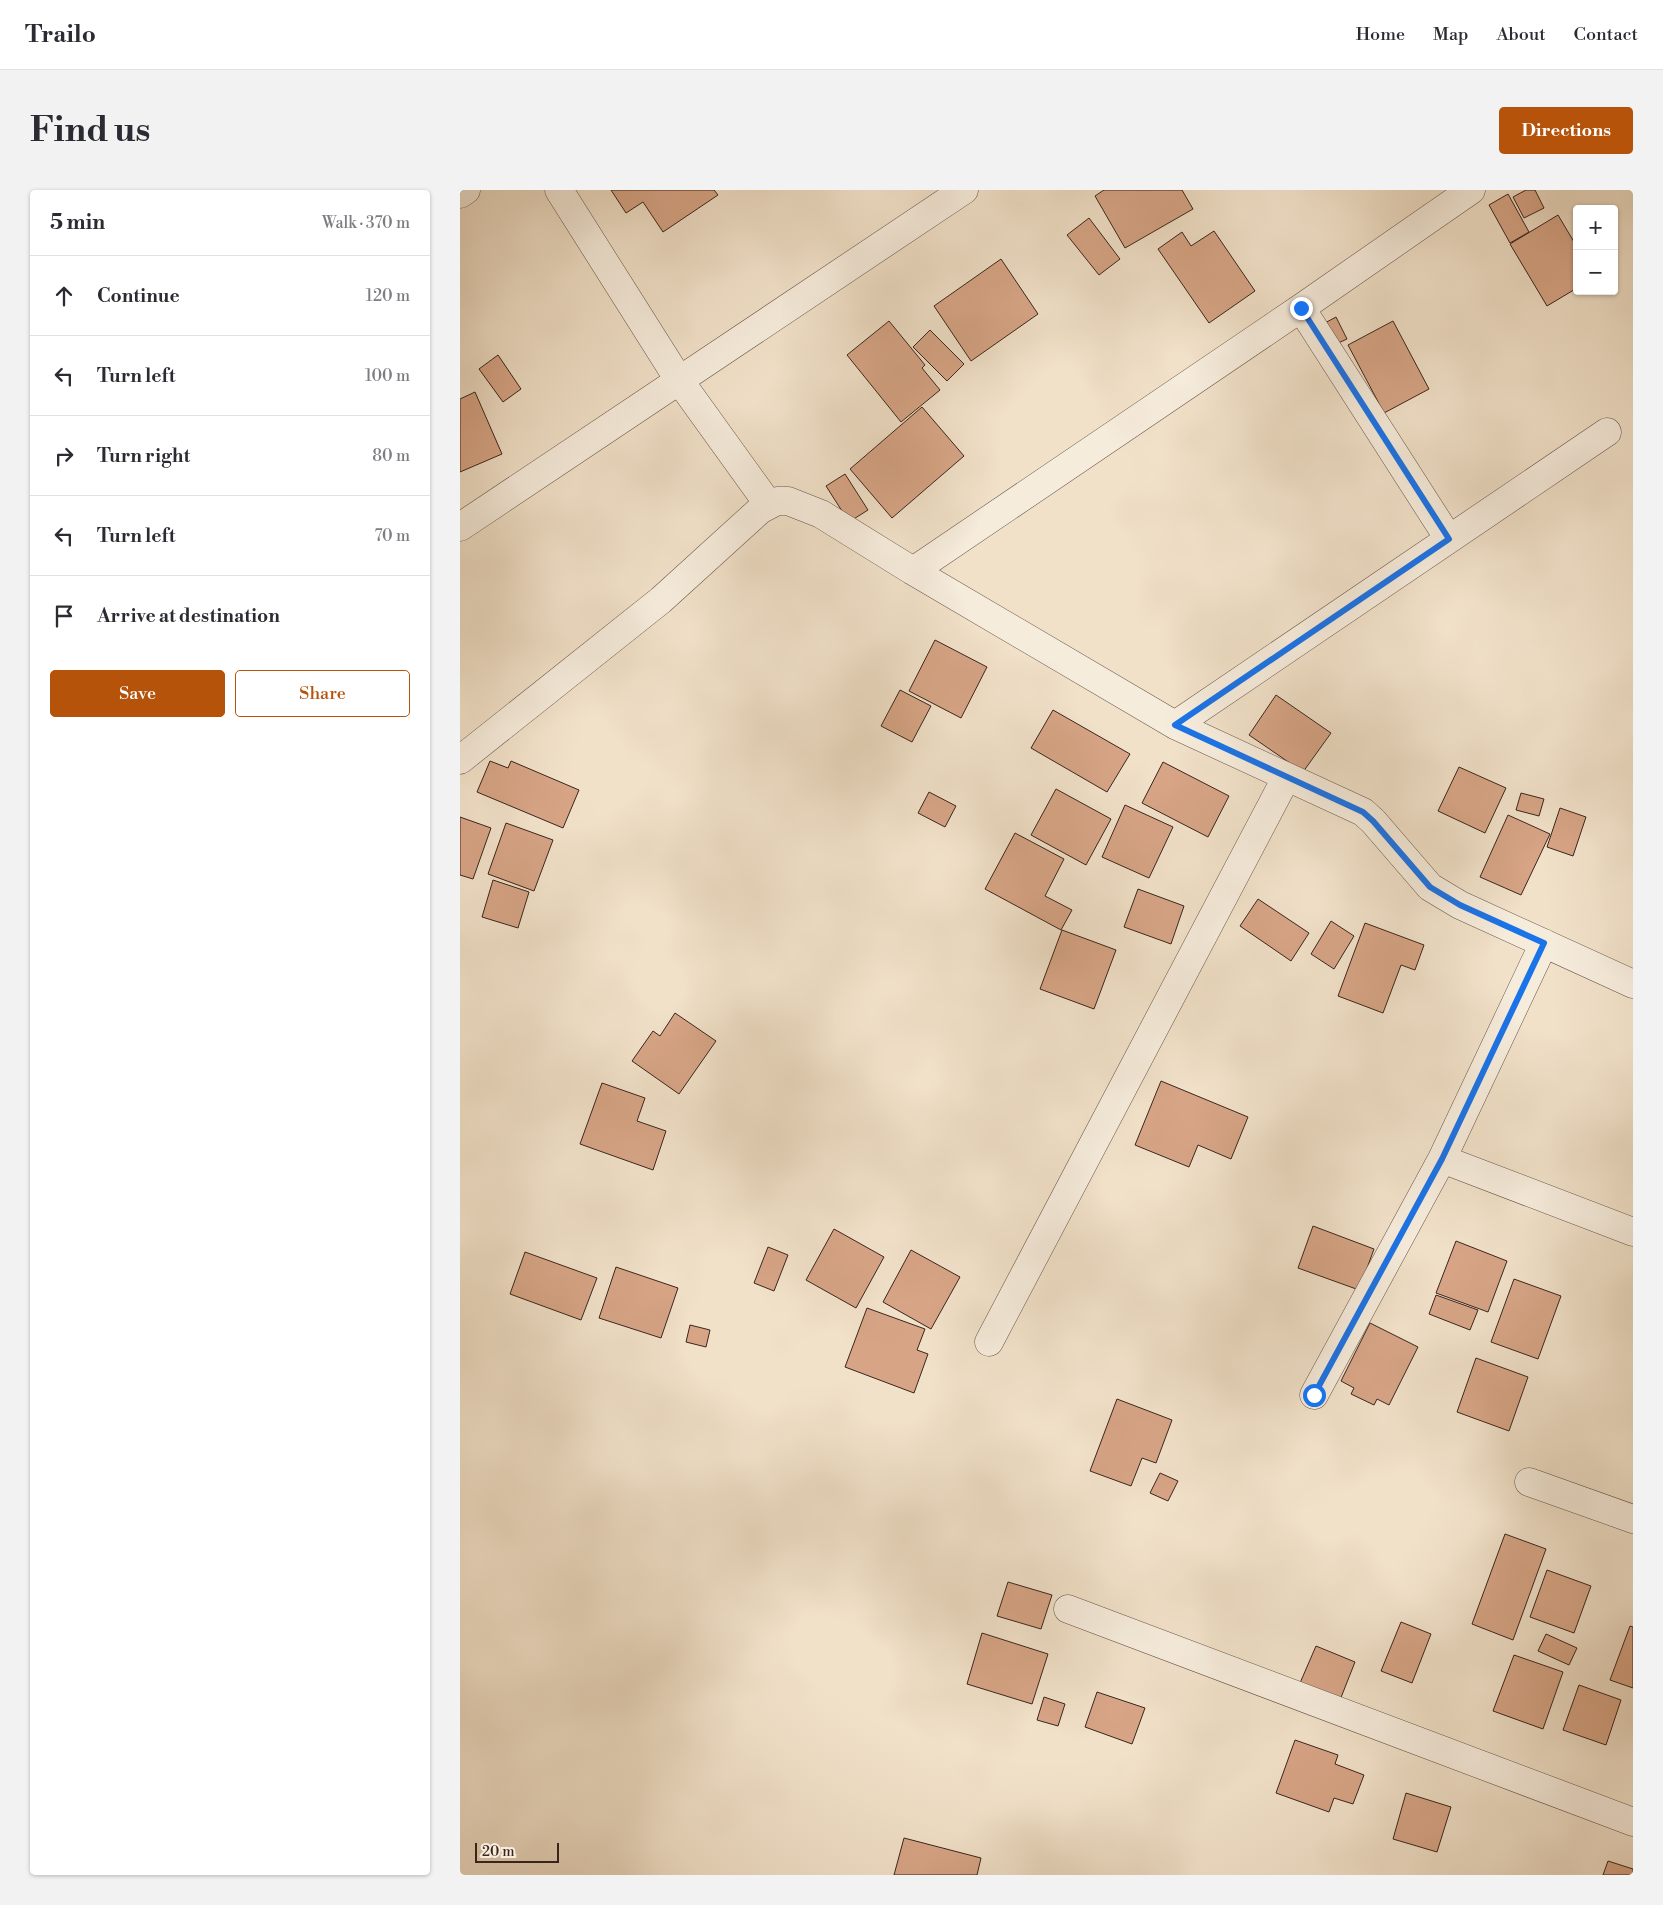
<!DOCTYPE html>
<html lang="en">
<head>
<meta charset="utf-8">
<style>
  body { margin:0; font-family:"Libre Bodoni",serif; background:#f2f2f3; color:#2b2b33 }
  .controls { position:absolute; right:15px; top:15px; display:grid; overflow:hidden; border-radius:5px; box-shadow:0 1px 4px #0004 }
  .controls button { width:45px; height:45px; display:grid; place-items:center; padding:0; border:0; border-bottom:1px solid #e1e1e2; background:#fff; color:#2b2b33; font:25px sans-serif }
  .scale { position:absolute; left:15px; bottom:12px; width:84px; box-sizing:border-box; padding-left:5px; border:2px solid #3a251d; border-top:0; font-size:14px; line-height:18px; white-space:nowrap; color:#3a251d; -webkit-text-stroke:4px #f6ecdc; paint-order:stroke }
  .stop { position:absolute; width:15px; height:15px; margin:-11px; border:4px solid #1a73e8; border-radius:50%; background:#fff }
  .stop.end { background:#1a73e8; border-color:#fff; box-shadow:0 1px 5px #0008 }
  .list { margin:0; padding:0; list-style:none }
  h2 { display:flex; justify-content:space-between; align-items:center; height:65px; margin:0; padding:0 20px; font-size:21px }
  h2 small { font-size:16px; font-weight:400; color:#7c7c81 }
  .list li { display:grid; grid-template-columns:32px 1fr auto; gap:15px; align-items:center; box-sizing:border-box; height:80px; padding:0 20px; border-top:1px solid #e1e1e2 }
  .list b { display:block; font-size:19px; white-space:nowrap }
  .list em { font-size:16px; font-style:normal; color:#7c7c81 }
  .actions { display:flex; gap:10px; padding:15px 20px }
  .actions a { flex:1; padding:11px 0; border:1px solid #b45309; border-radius:5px; text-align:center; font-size:18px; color:#b45309 }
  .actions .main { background:#b45309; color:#fff }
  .icon { flex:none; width:28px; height:28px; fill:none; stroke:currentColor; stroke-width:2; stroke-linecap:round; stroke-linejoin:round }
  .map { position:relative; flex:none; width:1173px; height:1685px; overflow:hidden; border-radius:5px }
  header { display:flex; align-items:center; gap:30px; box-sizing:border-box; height:70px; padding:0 25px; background:#fff; border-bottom:1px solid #e1e1e2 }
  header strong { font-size:24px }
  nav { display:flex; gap:28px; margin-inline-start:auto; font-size:18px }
  .intro { display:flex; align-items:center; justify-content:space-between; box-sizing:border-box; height:120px; padding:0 30px }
  h1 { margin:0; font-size:35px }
  .button { padding:12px 22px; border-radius:5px; background:#b45309; color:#fff; font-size:18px; font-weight:700 }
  main { display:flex; gap:30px; padding:0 30px }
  aside { flex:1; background:#fff; border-radius:5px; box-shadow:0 1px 4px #0004 }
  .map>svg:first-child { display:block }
</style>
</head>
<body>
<header>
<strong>Trailo</strong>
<nav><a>Home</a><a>Map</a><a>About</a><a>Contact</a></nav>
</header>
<div class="intro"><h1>Find us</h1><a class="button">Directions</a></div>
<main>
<aside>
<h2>5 min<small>Walk · 370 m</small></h2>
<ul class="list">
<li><svg class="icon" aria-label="ahead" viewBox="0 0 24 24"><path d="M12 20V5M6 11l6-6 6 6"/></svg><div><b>Continue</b></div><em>120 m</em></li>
<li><svg class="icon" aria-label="left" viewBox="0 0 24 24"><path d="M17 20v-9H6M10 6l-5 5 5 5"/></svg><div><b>Turn left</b></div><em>100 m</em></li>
<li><svg class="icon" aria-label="right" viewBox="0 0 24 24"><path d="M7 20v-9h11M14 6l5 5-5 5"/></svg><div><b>Turn right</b></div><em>80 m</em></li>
<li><svg class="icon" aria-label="left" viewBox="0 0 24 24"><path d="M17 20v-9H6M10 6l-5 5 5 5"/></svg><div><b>Turn left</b></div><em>70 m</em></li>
<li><svg class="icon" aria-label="arrive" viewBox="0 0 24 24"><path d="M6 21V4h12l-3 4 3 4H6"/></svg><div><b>Arrive at destination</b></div></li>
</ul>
<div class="actions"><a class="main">Save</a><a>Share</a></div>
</aside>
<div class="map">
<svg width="1173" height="1685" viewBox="0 0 1173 1685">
  <rect width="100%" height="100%" fill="#f1e1c9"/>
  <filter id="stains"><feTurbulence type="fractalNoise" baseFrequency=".004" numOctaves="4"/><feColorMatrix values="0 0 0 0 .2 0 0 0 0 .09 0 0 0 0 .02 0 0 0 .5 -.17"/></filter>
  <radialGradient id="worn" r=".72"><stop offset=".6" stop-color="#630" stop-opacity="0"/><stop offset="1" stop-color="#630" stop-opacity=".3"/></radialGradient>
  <path fill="#d7a586" stroke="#3a251d" d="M151 0H254L258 5 203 42 183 12 166 23Z
    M644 0H722L733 19 665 58 635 6Z
    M1066 0H1075L1084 18 1064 28 1053 7Z
    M1048 4 1069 42 1050 53 1029 15Z
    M1098 25 1117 57V98L1087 116 1050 54Z
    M629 28 660 69 639 85 607 45Z
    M754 41 795 101 749 133 698 59 722 42 731 56Z
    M541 69 578 124 511 171 474 116Z
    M876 127 887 149 874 155 863 134Z
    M429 131 465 175 462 178 480 200 441 232 387 165Z
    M933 131 969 199 924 223 888 155Z
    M470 140 504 174 487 191 453 157Z
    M38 165 61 199 43 212 19 179Z
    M15 202 42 264 0 282V209Z
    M462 217 504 266 432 328 390 279Z
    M385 284 408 320 389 332 366 296Z
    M475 450 527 477 501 528 449 501Z
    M440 500 471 516 452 552 421 536Z
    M816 505 871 543 843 582 789 545Z
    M593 520 670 564 647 602 571 558Z
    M30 571 48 578 51 571 119 600 103 638 17 602Z
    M703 572 769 606 748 647 682 613Z
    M999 577 1046 598 1025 643 978 621Z
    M596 599 651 629 626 675 571 645Z
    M469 602 496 616 485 637 458 623Z
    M1061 603 1084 609 1079 626 1056 620Z
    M665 615 713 637 689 688 642 667Z
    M1100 618 1126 627 1113 666 1087 657Z
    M1048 625 1090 644 1061 705 1020 687Z
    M0 627 31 638 13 689 0 685Z
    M46 633 93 650 74 701 28 684Z
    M555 643 604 669 585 706 612 720 601 740 525 699Z
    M33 690 69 702 58 738 22 727Z
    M678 699 724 716 711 754 664 737Z
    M798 709 849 743 831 771 780 736Z
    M871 731 894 746 874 779 851 764Z
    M905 733 964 755 955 780 941 775 923 823 878 806Z
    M602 740 656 760 634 819 580 799Z
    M215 823 256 851 219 904 172 871 193 841 200 846Z
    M701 891 788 927 771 969 738 955 729 977 675 955Z
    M142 893 185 908 177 931 206 941 193 980 120 954Z
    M853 1036 914 1059 899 1100 838 1078Z
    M374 1039 424 1067 396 1118 346 1090Z
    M996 1051 1047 1071 1028 1122 976 1103Z
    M308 1057 328 1065 314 1101 294 1093Z
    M451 1060 500 1087 471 1139 423 1112Z
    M65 1062 137 1088 121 1130 50 1104Z
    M156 1077 218 1098 201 1148 139 1128Z
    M1054 1089 1101 1106 1078 1169 1031 1152Z
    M976 1105 1018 1120 1010 1140 969 1124Z
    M407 1118 465 1139 457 1160 468 1164 454 1203 385 1177Z
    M910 1133 958 1157 929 1215 917 1209 914 1215 891 1204 894 1198 881 1191Z
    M230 1135 250 1140 246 1157 226 1152Z
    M1016 1168 1068 1187 1049 1241 997 1222Z
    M657 1209 712 1230 696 1273 682 1268 671 1296 630 1281Z
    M700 1283 718 1291 708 1311 690 1303Z
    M1045 1344 1086 1359 1053 1450 1012 1434Z
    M1087 1380 1131 1396 1114 1443 1070 1427Z
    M548 1392 592 1405 581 1439 537 1426Z
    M941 1432 971 1444 952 1493 921 1481Z
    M1170 1436 1173 1437V1498L1150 1490Z
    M522 1443 588 1464 572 1514 507 1494Z
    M1086 1444 1117 1458 1109 1475 1078 1461Z
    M856 1456 895 1472 880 1510 840 1493Z
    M1054 1465 1103 1482 1083 1539 1033 1521Z
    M1119 1495 1161 1510 1146 1555 1103 1540Z
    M637 1502 685 1518 672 1554 625 1537Z
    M584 1507 605 1514 598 1536 577 1530Z
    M835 1550 878 1565 875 1574 904 1585 893 1614 874 1608 869 1622 816 1603Z
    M946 1603 991 1617 977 1662 933 1649Z
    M444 1648 521 1668 517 1685H434Z
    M1148 1671 1173 1679V1685H1143Z"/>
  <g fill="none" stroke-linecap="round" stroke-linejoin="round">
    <defs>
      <path id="minor" d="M99 0 219 190 309 315
        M0 4 6 0
        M841 118 989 349
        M0 337 504 0
        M453 381 841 118 1011 0
        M715 535 1147 242
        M0 570 201 410 300 320 317 311H328L361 324 453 381 715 535 903 622 913 631 970 697 1000 715 1173 794
        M982 969 1173 1042
        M529 1152 826 588
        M854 1205 982 969 1084 753
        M1069 1292 1173 1329
        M608 1419 1173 1632"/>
    </defs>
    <use href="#minor" stroke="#685448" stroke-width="29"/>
    <use href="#minor" stroke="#f6ecdc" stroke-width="28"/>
  </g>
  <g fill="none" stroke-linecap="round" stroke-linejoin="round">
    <path stroke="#1a73e8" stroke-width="6" d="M841 118 989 349 715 535 903 622 913 631 970 697 1000 715 1084 753 982 969 854 1205"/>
  </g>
  <rect width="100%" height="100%" filter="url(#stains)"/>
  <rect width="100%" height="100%" fill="url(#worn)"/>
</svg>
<div class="controls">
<button>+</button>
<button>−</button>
</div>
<div class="scale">20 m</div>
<div class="stop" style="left:854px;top:1205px"></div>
<div class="stop end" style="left:841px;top:118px"></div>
</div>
</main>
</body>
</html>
